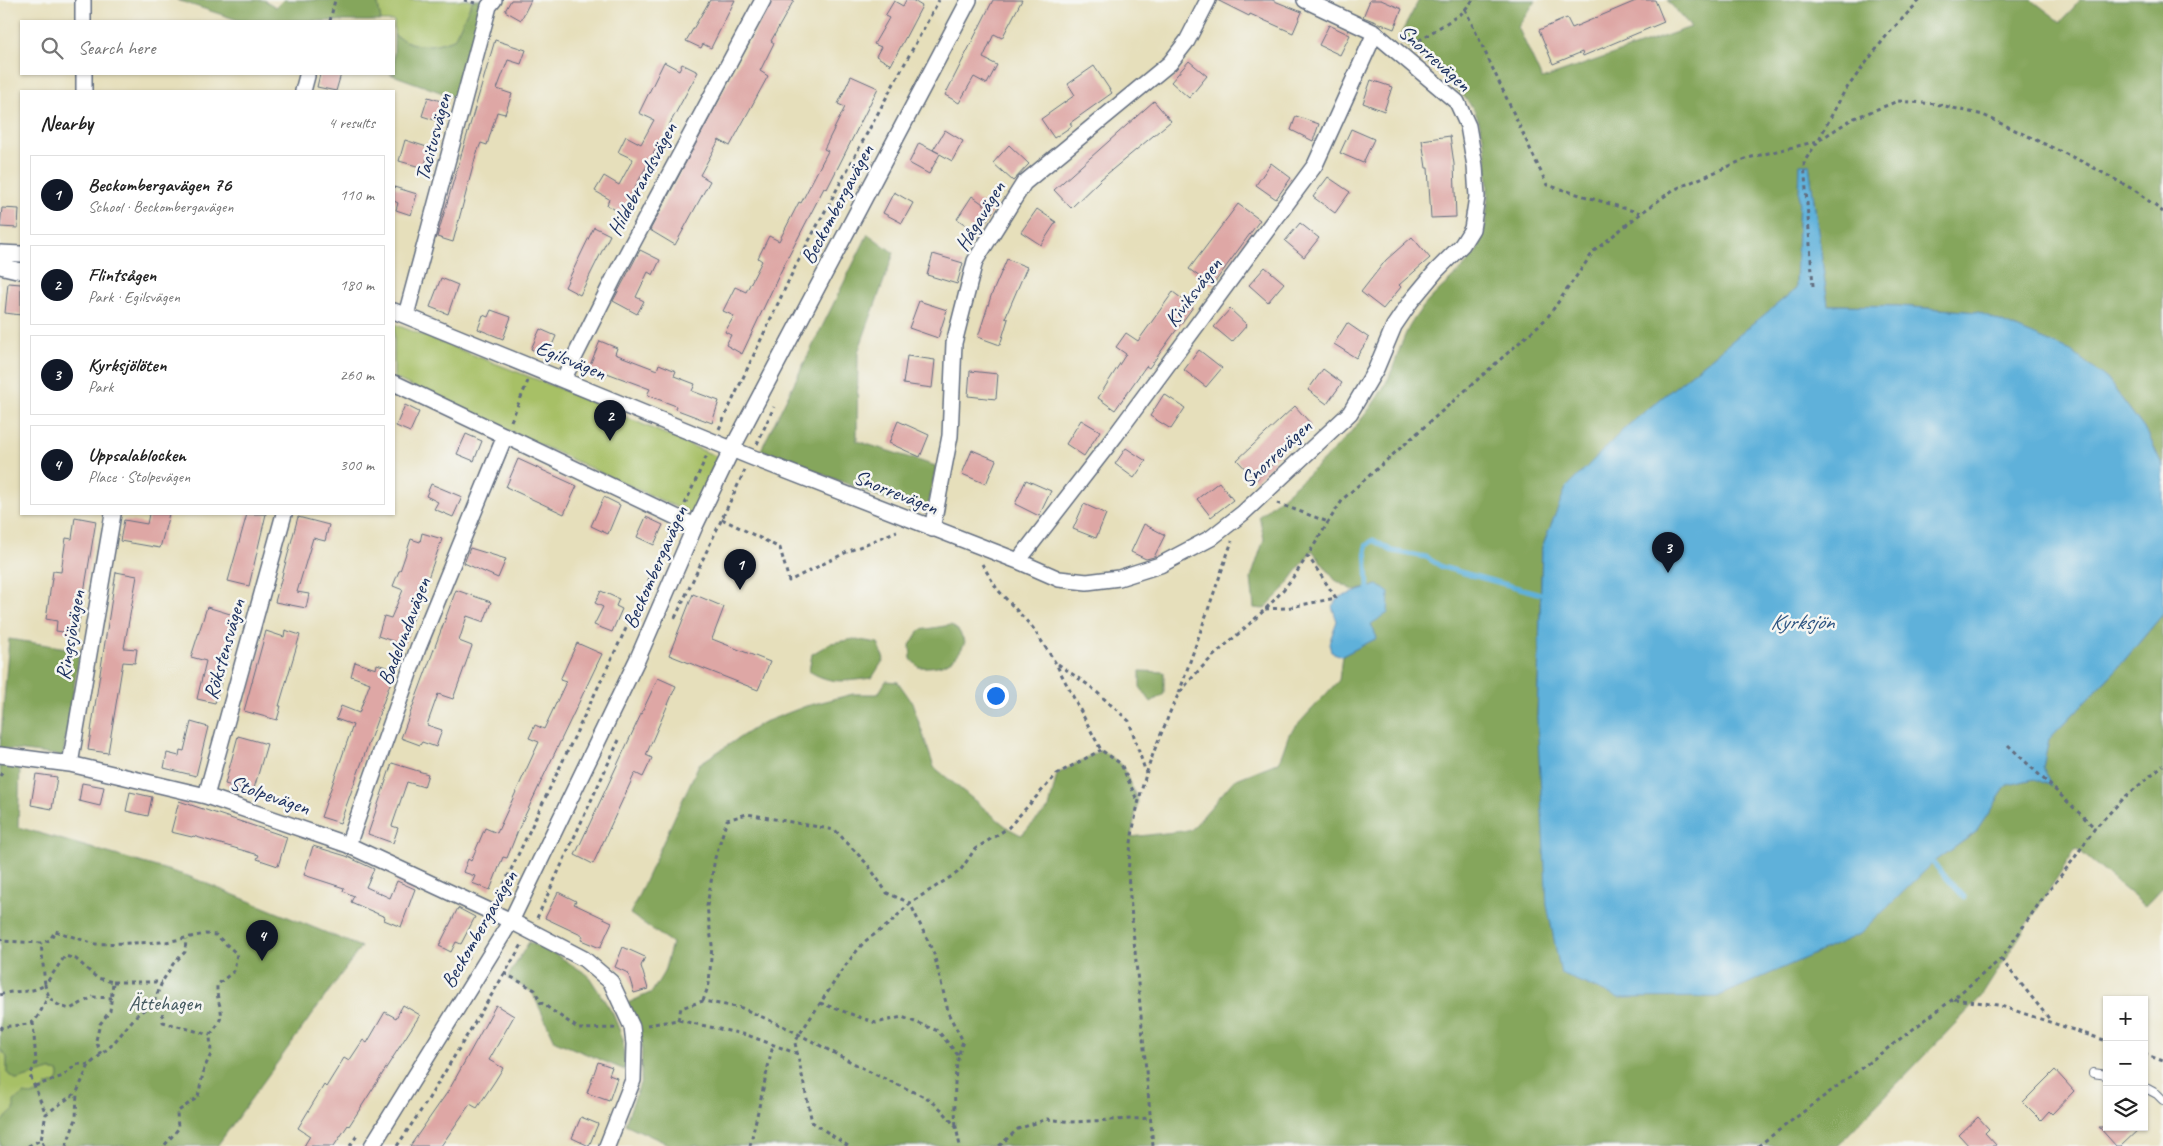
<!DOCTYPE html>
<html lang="en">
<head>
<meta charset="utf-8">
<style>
  body { margin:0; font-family:Caveat,sans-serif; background:#f2f2f2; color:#222 }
  .controls { position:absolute; right:15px; bottom:15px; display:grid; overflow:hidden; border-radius:0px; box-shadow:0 1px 4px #0004 }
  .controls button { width:45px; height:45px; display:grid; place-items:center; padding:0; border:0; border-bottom:1px solid #e0e0e0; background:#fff; color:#222; font:25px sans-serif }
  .you { position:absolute; left:995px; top:695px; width:18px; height:18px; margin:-12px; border:4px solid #fff; border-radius:50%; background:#1a73e8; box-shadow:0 0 0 8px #1a73e833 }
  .badge { display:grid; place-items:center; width:32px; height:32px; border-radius:50%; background:#111827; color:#fff; font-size:16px; font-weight:700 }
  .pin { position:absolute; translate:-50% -41px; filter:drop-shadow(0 1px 2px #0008) }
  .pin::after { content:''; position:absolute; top:26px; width:18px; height:15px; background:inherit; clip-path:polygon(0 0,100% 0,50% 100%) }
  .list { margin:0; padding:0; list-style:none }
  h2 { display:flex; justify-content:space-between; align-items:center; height:65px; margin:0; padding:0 20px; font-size:21px }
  h2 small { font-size:16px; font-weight:400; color:#767676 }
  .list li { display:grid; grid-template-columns:32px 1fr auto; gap:15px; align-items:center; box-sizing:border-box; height:80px; margin:0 10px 10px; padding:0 10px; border:1px solid #e0e0e0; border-radius:0px }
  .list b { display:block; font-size:19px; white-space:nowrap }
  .list p { margin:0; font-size:16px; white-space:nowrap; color:#767676 }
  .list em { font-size:16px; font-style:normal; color:#767676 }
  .icon { flex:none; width:28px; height:28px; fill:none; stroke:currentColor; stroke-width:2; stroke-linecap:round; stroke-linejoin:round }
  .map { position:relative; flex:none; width:2163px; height:1146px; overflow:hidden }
  .search { position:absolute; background:#fff; box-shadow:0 1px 4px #0004; left:20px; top:20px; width:375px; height:55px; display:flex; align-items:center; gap:12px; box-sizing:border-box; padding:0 18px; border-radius:0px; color:#767676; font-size:19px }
  .panel { position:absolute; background:#fff; box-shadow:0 1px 4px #0004; left:20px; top:90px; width:375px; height:425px; border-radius:0px }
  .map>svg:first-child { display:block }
</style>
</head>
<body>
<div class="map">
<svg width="2163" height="1146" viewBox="0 0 2163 1146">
  <rect width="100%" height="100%" fill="#f6f6f2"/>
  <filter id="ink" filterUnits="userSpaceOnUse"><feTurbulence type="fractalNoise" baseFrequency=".02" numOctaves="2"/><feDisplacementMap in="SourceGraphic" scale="10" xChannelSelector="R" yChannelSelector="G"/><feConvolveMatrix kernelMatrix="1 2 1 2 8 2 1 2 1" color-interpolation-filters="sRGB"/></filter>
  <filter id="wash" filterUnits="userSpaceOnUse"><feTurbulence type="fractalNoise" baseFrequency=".0096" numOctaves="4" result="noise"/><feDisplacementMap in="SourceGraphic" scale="20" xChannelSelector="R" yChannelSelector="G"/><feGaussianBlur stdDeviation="1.12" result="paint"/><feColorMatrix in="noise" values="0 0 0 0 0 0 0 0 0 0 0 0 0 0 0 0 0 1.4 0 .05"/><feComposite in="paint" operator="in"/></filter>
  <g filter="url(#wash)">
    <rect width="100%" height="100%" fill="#e6dfbb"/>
    <path fill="#a7c066" stroke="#617862" d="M377 0H473L454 39C430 47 417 49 394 35V21H381Z
      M394 324 561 389 718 457 691 514 394 378Z
      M0 1049 7 1057V1073L17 1080 49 1070 59 1072V1078L56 1083 33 1096 0 1123Z"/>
    <path fill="#85a65b" stroke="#506a5c" d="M177 0H264L276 7 283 0H377L381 21H241Z
      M473 0H486L454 97 390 74H394V35C417 49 430 47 454 39Z
      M1419 0H1536L1518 27 1542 79 1691 27 1667 0H2032L2061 22 2080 0H2163V467L2148 434 2107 379 2070 351 1978 312 1899 306 1828 305 1809 164H1800L1796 289 1626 427 1542 547 1537 719 1933 863 1976 832 2007 785 2034 779 2043 767 2049 739 2117 669 2163 614V887L2145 906 2076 848 1981 997 1837 1146H672L625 1124 641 1081 642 1041 628 1003 652 992 664 972 672 943 630 914 699 764 762 723 806 706 853 694H878L886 681 898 682 912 702 934 767 1008 828 1021 835 1049 808 1057 774 1101 750 1121 764 1138 801 1131 837 1191 830 1234 780 1279 762 1289 734 1339 680 1342 656 1377 638 1371 624 1378 585 1355 591 1335 580 1312 550 1283 590 1264 609 1254 608 1251 578 1264 539 1259 516C1305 478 1355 437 1385 385 1397 364 1400 339 1414 319 1431 293 1458 277 1476 252 1494 226 1490 140 1475 112 1461 87 1420 58 1398 39Z
      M868 234 894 253 858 352 857 441 936 466 929 503 924 509H911L761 450Z
      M951 625 959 631 965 642C956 664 940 668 918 667L911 659 910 645 920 630Z
      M9 639 80 650 63 756 0 748Z
      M854 639 878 643 884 659 872 678C847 681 831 685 809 671L812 654 831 643Z
      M1140 671 1164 672V694L1151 702 1140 687Z
      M0 764 20 767 18 827 188 876 361 947 217 1146H0V1123L14 1110V1101L24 1094C35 1096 41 1095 47 1085L56 1083 59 1078V1072L49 1070 17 1080 7 1073V1057L0 1049Z
      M529 942 557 955 588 975 613 1014 623 1039 625 1070 555 1041 532 992 507 978Z"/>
    <path fill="#5eb1da" stroke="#3c709c" d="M1800 164H1809L1828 305 1899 306 1978 312 2071 351 2107 379 2148 434 2163 467V614L2117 669 2049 739 2043 767 2052 786 2034 779 2007 785 1976 832 1933 863 1860 934 1717 997 1619 998 1561 974 1547 905 1537 719 1542 547 1566 488 1626 427 1796 289Z
      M1378 585 1389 593 1388 613 1371 624 1377 638 1342 656 1331 652 1329 643 1337 621 1332 606 1340 597Z"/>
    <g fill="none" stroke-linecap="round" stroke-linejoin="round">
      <path stroke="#5eb1da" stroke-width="5" d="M1368 588 1366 546 1373 540 1392 551 1426 557 1442 567 1541 594
        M1933 863 1964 897"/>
    </g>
    <g id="blocks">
      <path fill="#dea7a5" d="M511 0H531L521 20 505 11Z
        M710 0H735L711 48 703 44 701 48 686 41Z
        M772 0H794L771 41 774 43 760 71 768 76 730 146 719 140 700 175 710 181 675 245 650 230Z
        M906 0H912L922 6 891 65 876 56 881 47 874 44 889 18 885 16 894 1 903 6Z
        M993 0H1022L1002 38 994 34 983 58 997 65 987 84 974 77 959 103 945 95Z
        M1217 0H1272L1302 12 1293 33 1250 14 1249 16Z
        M1370 0H1381L1402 9 1394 29 1363 17Z
        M1638 0H1655L1664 22 1583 56 1582 52 1553 64 1539 30 1567 18 1572 28Z
        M1329 25 1350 35 1340 55 1319 45Z
        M495 40 526 50 521 64 508 60 497 89 512 94 505 114 497 112 487 145 481 143 476 155 453 242 437 237Z
        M1189 61 1207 76 1189 98 1171 82Z
        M664 62 679 70 682 64 698 72 621 213 607 205 609 199 595 191 604 176 619 185 633 159 618 152 626 136 641 144 654 120 639 113Z
        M1094 66 1112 93 1070 123 1072 126 1054 138 1041 119 1075 95 1068 84Z
        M320 74H341L336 91 317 87Z
        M851 76 878 88 827 189 824 188 781 271 742 354 726 345 731 335 725 332 734 316 723 311 735 287 746 292 762 261 758 258 769 236 779 241 799 202 801 203 828 151 824 149 845 107 838 104Z
        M1371 80 1392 87 1384 111 1363 103Z
        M428 97 447 103 441 122 422 116Z
        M1154 101 1171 121 1101 179 1071 208 1054 190Z
        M1296 116 1319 124 1313 141 1291 130Z
        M1351 129 1374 139 1363 163 1340 153Z
        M945 130 963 141 952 161 940 154 929 174 909 163 919 143 939 153 933 150Z
        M1450 136 1454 164 1456 217 1431 218 1428 168H1426L1422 140Z
        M405 140 430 148 424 168 399 161Z
        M1009 145 1029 164 1013 181 993 163Z
        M1271 163 1291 178 1276 199 1256 185Z
        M1328 177 1350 192 1335 213 1313 197Z
        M394 187 417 194 411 215 396 210 398 203 394 201Z
        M894 192 913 203 902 223 883 213Z
        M972 196 993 211 978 233 957 219Z
        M1238 204 1260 220 1212 286 1189 269Z
        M2 208 19 209 18 228 0 227Z
        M1037 209 1056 222 1041 245 1021 232Z
        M1300 223 1319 238 1304 257 1285 241Z
        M594 227 610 235 580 295 565 287Z
        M1412 237 1430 258 1399 285 1401 287 1383 309 1361 292 1386 260Z
        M640 250 660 260 653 275 648 272 636 297 644 301 637 314 613 301Z
        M933 254 963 263 957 284 927 275Z
        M1007 259 1027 267 1005 318 1008 319 1000 345 978 337 991 296Z
        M1265 267 1284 283 1268 302 1249 285Z
        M441 278 458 285 448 314 430 307Z
        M8 283 21 284V315L5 313Z
        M1173 292 1193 307 1149 368 1146 366 1115 410 1098 398 1126 354 1116 347 1126 333 1138 341Z
        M919 301 947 310 938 338 909 328Z
        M1230 309 1247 325 1232 342 1214 327Z
        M491 310 511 317 503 339 478 329 483 315 488 317Z
        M1347 323 1369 338 1356 358 1334 344Z
        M540 329 556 336 547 357 531 349Z
        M600 341 617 348 615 354 657 370 659 364 676 371 674 376 695 384 692 391 719 401 712 423 675 409 676 406 647 395 650 389 607 373 604 379 587 372Z
        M1199 350 1222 368 1206 387 1184 370Z
        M907 356 935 360 932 388 903 384Z
        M1323 369 1342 383 1327 404 1308 390Z
        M970 371 998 374 996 399 968 396Z
        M1164 394 1185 408 1171 429 1150 416Z
        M405 405 419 412 410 432 396 426Z
        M1295 406 1311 424 1272 460 1275 462 1256 480 1237 460Z
        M1081 420 1100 431 1084 456 1066 444Z
        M898 421 929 435 920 457 889 443Z
        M466 434 482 441 474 461 457 454Z
        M1126 448 1146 461 1134 478 1115 464Z
        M972 450 996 460 986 484 962 474Z
        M518 459 577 486 564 514 506 487Z
        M1026 480 1051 491 1039 516 1015 504Z
        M1219 482 1233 500 1211 517 1197 499Z
        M431 484 462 497 453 517 434 509 438 502 426 496Z
        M604 497 620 505 608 534 591 526Z
        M1084 504 1106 514 1096 538 1073 529Z
        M149 514H169L160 548 120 541 124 520 147 524Z
        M247 514H266L249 586 228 581Z
        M75 517 96 521 77 634 56 631 57 621 46 619 53 571 61 572 66 538 72 539Z
        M298 517 329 525 325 541 313 538 297 592 309 594 306 608 275 602Z
        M646 517 663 525 654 545 637 537Z
        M1144 524 1165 535 1154 557 1146 559 1131 552Z
        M422 533 442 539 404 645 378 636 384 616 391 618 403 590 393 586 399 571H400L411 539 420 542Z
        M470 548 506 559 498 578 464 563Z
        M116 572 137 576 124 648 137 649 135 663 123 662 108 753 88 750Z
        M456 590 491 602 484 622 467 616 459 641 472 646 453 699 438 694 427 725 442 730 436 747 422 742 420 745 401 738Z
        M601 591 619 599 616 606 622 609 612 632 594 625 603 607 595 603Z
        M693 594 724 607 712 639 770 662 758 690 669 655Z
        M207 607 240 617 215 703 197 699 206 661 191 657Z
        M285 630 300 635 279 706H281L277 720 244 711 266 631 284 637Z
        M577 643 602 654 519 828 507 858 503 857 490 890 472 883 475 876 463 872 468 859 471 861 485 828 497 833 539 742 529 738 535 725 544 729 566 682 560 680Z
        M355 662 376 669 377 664 395 670 340 823 321 817 353 725 336 719 341 706 359 713 370 683 351 676Z
        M658 678 676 686 646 755 652 758 643 777 635 773 593 864 575 855Z
        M191 722 208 727 196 776 164 768 167 753 179 756 180 750 184 751Z
        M238 736 267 744 253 792 225 784Z
        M392 763 428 774 424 787 407 782 392 826 398 828 393 843 368 834Z
        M36 774 57 777 52 809 31 805Z
        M82 783 104 787 100 806 79 801Z
        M130 792 152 797 148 816 126 811Z
        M179 801 287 837 278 866 257 859 259 855 193 836 192 837 171 832Z
        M313 846 346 856 374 869 366 887 390 898 397 881 415 889 401 927 384 920 385 917 351 902 354 896 343 891 344 888 304 875Z
        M558 892 576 901 574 904 612 922 600 948 581 940 583 936 545 918Z
        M458 908 475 917 461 944 456 942 451 952 439 946Z
        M623 947 645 957 641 966 648 989 634 993 628 973 615 967Z
        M403 1005 420 1015 349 1126 348 1125 334 1146H304L310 1136 298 1128 324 1085 326 1087 344 1058 349 1061 363 1040 367 1043 385 1012 396 1018Z
        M496 1005 514 1016 489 1060 503 1068 495 1081 477 1108 470 1104 441 1146H410L449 1090Z
        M598 1062 612 1067 609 1075 617 1078 609 1101 587 1093Z
        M2055 1070 2074 1091 2052 1114 2049 1111 2041 1120 2023 1102Z
        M581 1117 598 1124 589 1146 572 1138Z
        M1978 1117 1989 1129 1985 1133 1997 1146H1969L1959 1135Z
        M2099 1127H2141L2121 1146H2116Z"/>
    </g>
  </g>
  <g filter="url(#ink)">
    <use href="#blocks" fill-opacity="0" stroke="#626d7f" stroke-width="1"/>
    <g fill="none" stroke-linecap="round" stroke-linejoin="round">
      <defs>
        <path id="lane" d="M2093 1073 2107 1075
          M2144 1087 2157 1094 2163 1100"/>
        <path id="street" d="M83 0V21
          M84 74V91
          M303 91 307 76
          M0 253 21 254
          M0 266 21 271
          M394 311 751 457 1018 561 1059 579 1087 582 1119 578 1160 565 1211 538 1243 513 1350 413 1376 369 1394 326 1411 301 1436 271 1462 245 1472 229 1477 197 1475 166 1468 126 1457 102 1375 33 1305 0
          M406 315 489 6 494 0
          M563 380 615 276 763 0
          M394 383 695 526
          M932 529 950 436 954 343 975 261 1024 183 1170 63 1187 41 1208 0
          M1018 561 1115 436 1315 165 1375 33
          M0 755 70 764 206 796 348 845 511 921 584 959 611 982 632 1027 634 1044 633 1080 607 1146
          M70 764 113 514
          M206 796 284 514
          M348 845 418 648 505 436
          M372 1146 511 921 638 658 695 526 732 449 969 0"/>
      </defs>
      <use href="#lane" stroke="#626d7f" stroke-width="10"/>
      <use href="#street" stroke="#626d7f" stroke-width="18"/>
      <path stroke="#626d7f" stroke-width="3" stroke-dasharray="4 4" stroke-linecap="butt" d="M464 0 475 3
        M1465 9 1547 185 1640 213
        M330 21 335 0
        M1412 45 1462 13 1473 0
        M1813 286 1804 162 1818 141 1844 92 1887 35 1920 0
        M511 421 528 381
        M719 429 796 265 939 0
        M757 444 774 407
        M1277 503 1328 522
        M685 504 707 455
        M722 519 780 548 789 581 847 552 897 531
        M982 564 997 589 1033 628 1055 662 1101 750 1121 764 1137 800
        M1265 609 1286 608 1336 598 1308 556
        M675 618 745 470
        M1058 664 1091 687 1129 721 1146 773
        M1179 693 1232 541
        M2008 745 2095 828
        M0 776 3 771
        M497 899 672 532
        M537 918 619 740
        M0 937 2 941 41 943 50 940 55 931 95 944 166 942 205 934 216 935 237 954 234 971 217 985C216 1012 231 1009 210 1035L211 1054 204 1069 198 1097 177 1112 178 1129 164 1146
        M467 959 484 925
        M2001 959 2051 1021
        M504 973 535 990 540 1002 579 1029 616 1028
        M113 982H162
        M0 995C17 988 25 996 45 985L41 943
        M1954 999 1998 1005 2107 1041
        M703 1001 709 984 712 945 707 906 715 858 727 820 747 814 835 830 868 865 887 893 910 903 934 954 949 1015 963 1041C953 1069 954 1098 956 1127
        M154 1002 162 1006 163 1022 210 1035
        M820 1003 876 1023 902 1017 938 1031 958 1055
        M678 1020 681 1008 703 1001 742 1008 787 1028 872 1073 929 1099 942 1110 956 1127 960 1146
        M33 1022 36 1063 30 1075 46 1114
        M647 1025 678 1020 747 1035 798 1054
        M0 1030 2 1027C35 1022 32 1031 48 996
        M2144 1054 2163 1061
        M101 1055 96 1040 100 1024 110 1011 113 982 97 978 76 959 65 956 45 985C49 1001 55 1005 70 1009L93 997 112 998
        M35 1086 63 1076 77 1064 89 1065
        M28 1146 41 1140
        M44 1146 41 1140 46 1114 77 1092 89 1065 112 1045 137 1015 154 1002 162 982 173 964 185 952 186 939
        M66 1146 76 1119 77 1092
        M350 1146 358 1134
        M397 1146 426 1103 523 943
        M750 1146 773 1045
        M848 1146 812 1122 795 1043 799 1035 845 966 864 942 889 924 910 903 960 871 975 849 1008 828 1057 774 1101 750
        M999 1146 1018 1129 1047 1119 1072 1122 1151 1118
        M1153 1146 1128 875C1131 823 1143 773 1165 725 1169 715 1173 703 1179 694 1208 654 1252 627 1283 590 1307 561 1323 528 1344 498L1547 318 1594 251 1640 214 1673 190 1748 158 1818 141 1852 119 1898 101 1936 104 1983 115 2085 163 2136 191 2163 212
        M1758 1146 1953 999 2001 959 2040 902 2073 860 2095 828 2125 797 2163 765"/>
      <use href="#lane" stroke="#fff" stroke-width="8"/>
      <use href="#street" stroke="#fff" stroke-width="15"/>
    </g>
  </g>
  <g text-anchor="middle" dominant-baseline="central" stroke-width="5" stroke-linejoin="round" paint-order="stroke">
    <g font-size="21" fill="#1b2f5e" stroke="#f6f6f2">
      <text transform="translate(1435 58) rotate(42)">Snorrevägen</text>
      <text transform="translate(433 137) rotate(-75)">Tacitusvägen</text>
      <text transform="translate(642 179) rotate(-62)">Hildebrandsvägen</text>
      <text transform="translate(837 204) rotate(-62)">Beckombergavägen</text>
      <text transform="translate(980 216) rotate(-59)">Hågavägen</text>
      <text transform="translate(1193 292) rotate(-53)">Kiviksvägen</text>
      <text transform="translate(571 360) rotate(22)">Egilsvägen</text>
      <text transform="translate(1276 453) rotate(-43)">Snorrevägen</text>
      <text transform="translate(896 492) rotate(22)">Snorrevägen</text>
      <text transform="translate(655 567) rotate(-66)">Beckombergavägen</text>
      <text transform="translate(404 631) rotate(-69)">Badelundavägen</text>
      <text transform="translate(70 635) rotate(-80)">Ringsjövägen</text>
      <text transform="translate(224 649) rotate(-74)">Rökstensvägen</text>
      <text transform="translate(270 795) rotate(19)">Stolpevägen</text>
      <text transform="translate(479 929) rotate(-60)">Beckombergavägen</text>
    </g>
    <g font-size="21" fill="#455a60" stroke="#f6f6f2">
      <text x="165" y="1003">Ättehagen</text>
    </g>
    <g font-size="22" font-style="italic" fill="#2f5683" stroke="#f6f6f2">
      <text x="1802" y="622">Kyrksjön</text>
    </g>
  </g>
</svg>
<div class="controls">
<button>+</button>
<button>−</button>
<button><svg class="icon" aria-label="layers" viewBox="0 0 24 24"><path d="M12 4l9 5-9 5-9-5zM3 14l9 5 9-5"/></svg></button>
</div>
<div class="you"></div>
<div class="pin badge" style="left:740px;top:590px">1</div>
<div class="pin badge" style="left:610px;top:441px">2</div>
<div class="pin badge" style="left:1668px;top:573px">3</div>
<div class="pin badge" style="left:262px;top:961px">4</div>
<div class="search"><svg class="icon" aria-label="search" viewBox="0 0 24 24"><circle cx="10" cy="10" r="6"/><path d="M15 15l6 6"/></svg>Search here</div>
<section class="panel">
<h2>Nearby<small>4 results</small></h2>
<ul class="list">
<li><span class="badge">1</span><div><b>Beckombergavägen 76</b><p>School · Beckombergavägen</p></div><em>110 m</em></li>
<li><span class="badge">2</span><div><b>Flintsågen</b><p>Park · Egilsvägen</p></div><em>180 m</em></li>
<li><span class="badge">3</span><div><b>Kyrksjölöten</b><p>Park</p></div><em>260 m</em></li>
<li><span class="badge">4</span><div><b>Uppsalablocken</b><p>Place · Stolpevägen</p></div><em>300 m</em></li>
</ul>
</section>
</div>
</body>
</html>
